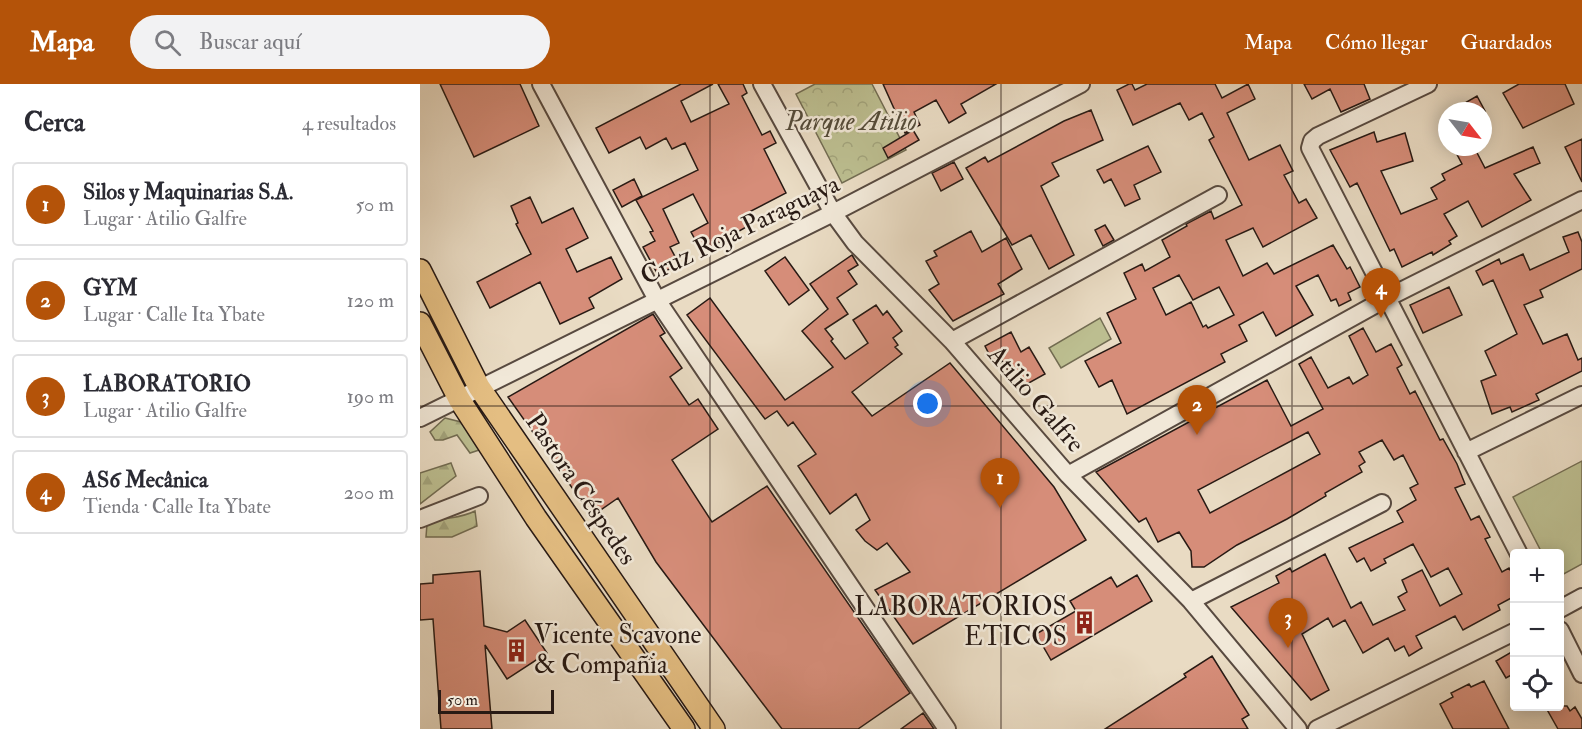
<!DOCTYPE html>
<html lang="es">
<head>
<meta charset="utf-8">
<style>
  body { margin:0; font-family:"IM FELL Double Pica",serif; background:#f2f2f3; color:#2b2b33 }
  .controls { position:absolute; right:18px; bottom:18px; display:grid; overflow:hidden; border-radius:6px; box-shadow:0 3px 15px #0003 }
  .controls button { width:54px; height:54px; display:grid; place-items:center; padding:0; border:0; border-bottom:2px solid #e1e1e2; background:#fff; color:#2b2b33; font:30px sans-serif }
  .compass { position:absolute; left:1018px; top:18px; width:54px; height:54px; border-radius:50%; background:#fff; box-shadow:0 3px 15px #0003; rotate:121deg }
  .scale { position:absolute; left:18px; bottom:15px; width:116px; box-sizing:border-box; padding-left:6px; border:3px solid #281a14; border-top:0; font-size:16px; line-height:21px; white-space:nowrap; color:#281a14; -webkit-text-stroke:4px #f1e8d8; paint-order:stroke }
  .you { position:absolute; left:508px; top:320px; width:21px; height:21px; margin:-15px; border:4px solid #fff; border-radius:50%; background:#1a73e8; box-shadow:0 0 0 9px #1a73e833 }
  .badge { display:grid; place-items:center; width:39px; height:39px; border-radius:50%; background:#b45309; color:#fff; font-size:20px; font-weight:700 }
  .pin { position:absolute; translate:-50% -50px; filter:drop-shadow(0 2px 3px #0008) }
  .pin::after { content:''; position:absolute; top:32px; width:21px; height:18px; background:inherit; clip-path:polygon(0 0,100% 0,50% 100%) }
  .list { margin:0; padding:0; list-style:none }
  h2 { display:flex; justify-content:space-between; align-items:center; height:78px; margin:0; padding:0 24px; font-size:26px }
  h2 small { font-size:20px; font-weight:400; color:#7c7c81 }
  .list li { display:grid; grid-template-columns:39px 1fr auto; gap:18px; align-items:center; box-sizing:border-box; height:84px; margin:0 12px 12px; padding:0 12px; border:2px solid #e1e1e2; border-radius:6px }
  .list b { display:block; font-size:22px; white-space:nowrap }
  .list p { margin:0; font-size:20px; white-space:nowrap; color:#7c7c81 }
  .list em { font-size:20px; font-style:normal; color:#7c7c81 }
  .icon { flex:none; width:33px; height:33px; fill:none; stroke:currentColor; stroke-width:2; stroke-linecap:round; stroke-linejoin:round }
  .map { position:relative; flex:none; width:1162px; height:645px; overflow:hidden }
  header { display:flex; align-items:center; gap:36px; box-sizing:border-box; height:84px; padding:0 30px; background:#b45309; color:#fff }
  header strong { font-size:28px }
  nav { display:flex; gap:33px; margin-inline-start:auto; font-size:21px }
  .search { width:420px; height:54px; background:#f2f2f3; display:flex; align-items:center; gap:15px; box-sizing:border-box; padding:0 21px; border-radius:33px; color:#7c7c81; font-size:22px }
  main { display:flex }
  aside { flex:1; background:#fff }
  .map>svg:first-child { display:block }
</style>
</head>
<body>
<header>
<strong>Mapa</strong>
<div class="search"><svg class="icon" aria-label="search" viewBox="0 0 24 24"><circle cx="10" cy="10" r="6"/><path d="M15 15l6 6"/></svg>Buscar aquí</div>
<nav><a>Mapa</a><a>Cómo llegar</a><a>Guardados</a></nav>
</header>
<main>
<aside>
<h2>Cerca<small>4 resultados</small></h2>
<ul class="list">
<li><span class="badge">1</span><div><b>Silos y Maquinarias S.A.</b><p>Lugar · Atilio Galfre</p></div><em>50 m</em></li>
<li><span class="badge">2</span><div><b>GYM</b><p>Lugar · Calle Ita Ybate</p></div><em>120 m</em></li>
<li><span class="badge">3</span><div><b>LABORATORIO</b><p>Lugar · Atilio Galfre</p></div><em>190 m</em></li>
<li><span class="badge">4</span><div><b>AS6 Mecânica</b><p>Tienda · Calle Ita Ybate</p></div><em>200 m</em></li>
</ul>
</aside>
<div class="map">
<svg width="1162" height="645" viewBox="0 0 1162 645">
  <defs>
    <pattern id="forest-firs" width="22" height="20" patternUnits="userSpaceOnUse" patternTransform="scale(1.5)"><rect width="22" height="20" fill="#bcbe90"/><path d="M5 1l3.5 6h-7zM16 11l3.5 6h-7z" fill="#a2a37b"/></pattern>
    <pattern id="park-crowns" width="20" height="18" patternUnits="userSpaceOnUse" patternTransform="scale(1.5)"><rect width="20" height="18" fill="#bcbe90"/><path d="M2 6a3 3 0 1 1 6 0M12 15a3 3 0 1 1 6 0" fill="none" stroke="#a2a37b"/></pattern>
  </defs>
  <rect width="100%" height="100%" fill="#e9dbc3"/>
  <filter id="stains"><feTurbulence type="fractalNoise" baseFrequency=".00333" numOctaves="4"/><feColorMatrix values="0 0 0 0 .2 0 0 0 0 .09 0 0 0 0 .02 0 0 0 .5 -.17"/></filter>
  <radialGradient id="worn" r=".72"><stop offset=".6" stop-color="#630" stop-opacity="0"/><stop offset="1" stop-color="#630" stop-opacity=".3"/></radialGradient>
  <path fill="#bcbe90" stroke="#726c52" stroke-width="1.5" d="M680 234 691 255 641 284 629 264Z
    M1162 377V480L1140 492V470L1122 469 1093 413Z"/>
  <path fill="url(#forest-firs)" stroke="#726c52" stroke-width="1.5" d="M25 334 45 339 61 364 59 366 50 369 37 351 23 356H15L10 348Z
    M31 379 36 392 0 420V389Z
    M55 427 57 442 32 453H6L7 440C23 433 40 435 55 427Z"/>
  <path fill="url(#park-crowns)" stroke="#726c52" stroke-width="1.5" d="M395 0H452L486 66 422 99 376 10Z"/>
  <path fill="#d68d79" stroke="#281a14" stroke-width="1.5" fill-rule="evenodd" d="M20 0H100L119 42 54 73Z
    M261 0H293L261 17 271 38 309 20 298 0H323L327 9 322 12 342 51 350 47 356 59 344 65 366 109 331 127 337 137 282 168 271 148 288 139 273 110 243 125 259 159 250 163 259 180 238 191 223 163 235 157 230 148 233 147 216 116 278 86 265 59 252 65 246 54 226 65 220 53 189 69 176 44Z
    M463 0H576L541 20 546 29 529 39 516 16 494 28 500 41 485 49Z
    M709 0H712L715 6 727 0H795L802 14 828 0 835 15 807 29 829 76 860 61 873 87 864 91 879 119 886 115 897 134 843 163 833 144 806 156 823 192 847 179 854 190 913 161 927 185 930 183 940 203 928 209 931 216 919 222 916 215 911 217 898 191 876 202 893 231 856 252 843 228 819 241 827 257 801 270 805 278 707 330 692 296 679 303 665 277 701 259 687 229 716 215 704 189 722 180 725 187 750 173 742 156 767 142 766 140 791 127 794 135 822 121 789 56 794 53 782 29 769 36 760 19 713 41 697 6ZM759 191 773 216 799 203 814 231 788 244 786 241 783 243 771 218 746 231 733 204Z
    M884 0H944L950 15 921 28 910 5 892 15Z
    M1099 0H1145L1154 20 1103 44 1083 9Z
    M1057 12 1065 27H1031Z
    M671 26 683 56 632 79 639 92 621 102 654 171 629 185 611 151 592 161 546 84 565 73 568 78 644 37Z
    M493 46 499 56 468 74 463 64Z
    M954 48 957 58 985 49 993 77 961 87 981 130 1017 115 1011 104 1025 96 1022 90 1042 80 1033 63H1054L1065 84 1113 63 1120 79 1094 90 1111 116 1062 143 1048 117 1024 130 1037 152 1029 157 1031 160 1013 171 1012 168 982 183 974 165 970 167 937 99 930 103 910 66Z
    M1162 55V98L1145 63Z
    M728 62 741 88 714 101 720 115 705 122 691 95 684 99 677 86Z
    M534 78 543 95 521 107 512 89Z
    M214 95 222 112 202 123 193 106Z
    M110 113 122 139 153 124 168 154 146 165 157 188 191 173 202 195 169 214 174 224 140 240 120 198 70 224 57 198 111 170 96 140 98 139 91 122Z
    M685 141 694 156 683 162 675 146Z
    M551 147 562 168 586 154 602 185 578 200 584 210 533 237 509 206 519 200 506 177 517 172 514 167Z
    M1158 148 1162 158V185L1120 206 1123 213 1104 221 1123 260 1147 250 1158 276 1162 274V287L1116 310 1119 316 1092 328 1090 323 1072 330 1061 297 1076 291 1065 267 1097 250 1073 196 1063 201 1056 187 1079 175 1081 180 1103 170 1110 186 1149 168 1143 153Z
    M432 171 438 181 428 187 437 200 417 214 428 230 405 245 413 255 411 257 425 275 448 259 433 236 456 221 463 231 467 227 482 247 473 254 478 261 475 263 482 270 432 308 452 332 530 279 634 403 666 456 493 560 455 506 490 488 467 459 457 466 445 457 436 446 450 436 436 410 410 430 378 382 396 370 373 338 368 342 357 327 345 335 267 231 290 214 365 316 413 283 382 247 408 225 390 200Z
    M365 173 389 206 369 221 345 187Z
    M1029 203 1042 231 1003 249 990 221Z
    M233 230 245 249 240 252 262 284 250 293 269 321 278 315 298 345 252 376 292 438 347 402 490 609 438 645H362L236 478 198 414 172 432 88 313Z
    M943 244 956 268 971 260 982 281 977 284 990 310 995 307 1020 356 1023 355 1037 380 1045 400 1035 404 1051 436 1059 432 1070 453 1065 455 1082 488 1089 484 1095 494V512L1078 521 1080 526 1043 546 1035 532 996 552 1002 564 989 572 984 562 975 567 968 554 943 569 925 536 913 543 908 534 882 550 909 606 891 616 811 523 859 499 856 492 870 484 872 488 905 470 931 524 941 518 953 541 985 526 978 513 987 508 982 496 1002 486 1020 522 1042 510 1028 484 1011 493 993 460 964 475 966 479 951 487 944 474 937 478 929 464 983 438 977 427 996 416 990 404 998 400 983 371 974 376 962 356 939 368 945 378 939 382 942 388 905 409 906 412 867 435 817 461 784 483H772L771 467 759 448 738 458 726 434 719 438 676 388 847 296 871 342 903 325 879 280 891 273 908 304 929 293 933 300 948 291 929 252ZM888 348 900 370 790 429 778 406Z
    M591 248 601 268 609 263 625 290 598 305 582 276 574 280 565 262Z
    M60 487 64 542 87 548 105 536 127 569 87 595 65 561 72 645H21L13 535 0 536V500L13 499V491Z
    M717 491 732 517 631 576 616 550 656 527 650 517 691 493 697 503Z
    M1095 566V589L1086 594 1076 577Z
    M792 572 829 631 822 635 828 645H685L766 593 764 590Z
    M1064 597 1089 645H1033L1020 620 1033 613 1031 609 1049 600 1051 603Z
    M1125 622H1147L1150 627 1155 623 1162 635V645H1138Z
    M503 629 514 645H481Z"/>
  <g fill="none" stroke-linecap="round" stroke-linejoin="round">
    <defs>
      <path id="minor" d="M121 0 237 216 527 645
        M342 0 413 129 435 159 532 257 648 391 771 517 878 645
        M1008 0 898 52 892 57 890 64 1099 470
        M532 257 798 111
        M0 334 413 129 661 0
        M1046 368 1162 311
        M648 391 969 213 1162 116
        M0 435 59 412
        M771 517 962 419
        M1140 525 1162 513
        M1140 546 1162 590
        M897 645 1094 548"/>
      <path id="major" d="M0 186 59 303 294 645
        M0 239 39 315 116 434 264 645"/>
    </defs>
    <use href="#minor" stroke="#584a40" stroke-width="20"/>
    <use href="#major" stroke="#281a14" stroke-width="24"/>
    <use href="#minor" stroke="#f1e8d8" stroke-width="16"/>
    <use href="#major" stroke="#e4be82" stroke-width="21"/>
  </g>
  <path fill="none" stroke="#281a14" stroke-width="1.5" stroke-opacity="0.55" d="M290 0V645M581 0V645M872 0V645M0 322H1162"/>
  <defs>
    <symbol id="building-bare" viewBox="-9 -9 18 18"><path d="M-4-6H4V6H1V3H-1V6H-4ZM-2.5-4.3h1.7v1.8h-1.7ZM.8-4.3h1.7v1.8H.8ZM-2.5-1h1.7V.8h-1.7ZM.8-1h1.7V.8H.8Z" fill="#8f2418" stroke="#f1e8d8" stroke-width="2.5" paint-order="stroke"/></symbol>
  </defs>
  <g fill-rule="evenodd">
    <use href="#building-bare" x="648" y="522" width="33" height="33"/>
    <use href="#building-bare" x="80" y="550" width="33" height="33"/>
  </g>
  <g text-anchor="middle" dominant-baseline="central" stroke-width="5" stroke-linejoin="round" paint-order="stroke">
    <g font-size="26" font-style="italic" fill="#544b39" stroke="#f1e8d8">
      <text x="431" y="38">Parque Atilio</text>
    </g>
    <g font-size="26" fill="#281a14" stroke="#f1e8d8">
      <text transform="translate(320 146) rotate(-26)">Cruz Roja Paraguaya</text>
      <text transform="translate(616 315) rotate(49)">Atilio Galfre</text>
      <text transform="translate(161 405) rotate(56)">Pastora Céspedes</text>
    </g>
    <g font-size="26" fill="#281a14" stroke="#f1e8d8" text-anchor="end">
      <text x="647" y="523">LABORATORIOS<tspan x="647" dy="30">ETICOS</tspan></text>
      <text x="114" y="551" text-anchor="start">Vicente Scavone<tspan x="114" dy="30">&amp; Compañia</tspan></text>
    </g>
  </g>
  <rect width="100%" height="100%" filter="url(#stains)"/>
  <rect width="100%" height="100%" fill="url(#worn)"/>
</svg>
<div class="controls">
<button>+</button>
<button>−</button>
<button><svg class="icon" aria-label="locate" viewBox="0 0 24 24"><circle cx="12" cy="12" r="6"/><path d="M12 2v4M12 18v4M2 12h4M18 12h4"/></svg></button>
</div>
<svg class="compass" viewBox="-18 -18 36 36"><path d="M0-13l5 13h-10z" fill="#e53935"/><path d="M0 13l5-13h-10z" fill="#7c7c81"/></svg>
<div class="scale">50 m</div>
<div class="you"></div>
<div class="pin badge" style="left:580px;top:424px">1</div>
<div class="pin badge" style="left:777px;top:351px">2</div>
<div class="pin badge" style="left:868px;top:564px">3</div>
<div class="pin badge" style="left:961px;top:234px">4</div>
</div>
</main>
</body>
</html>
